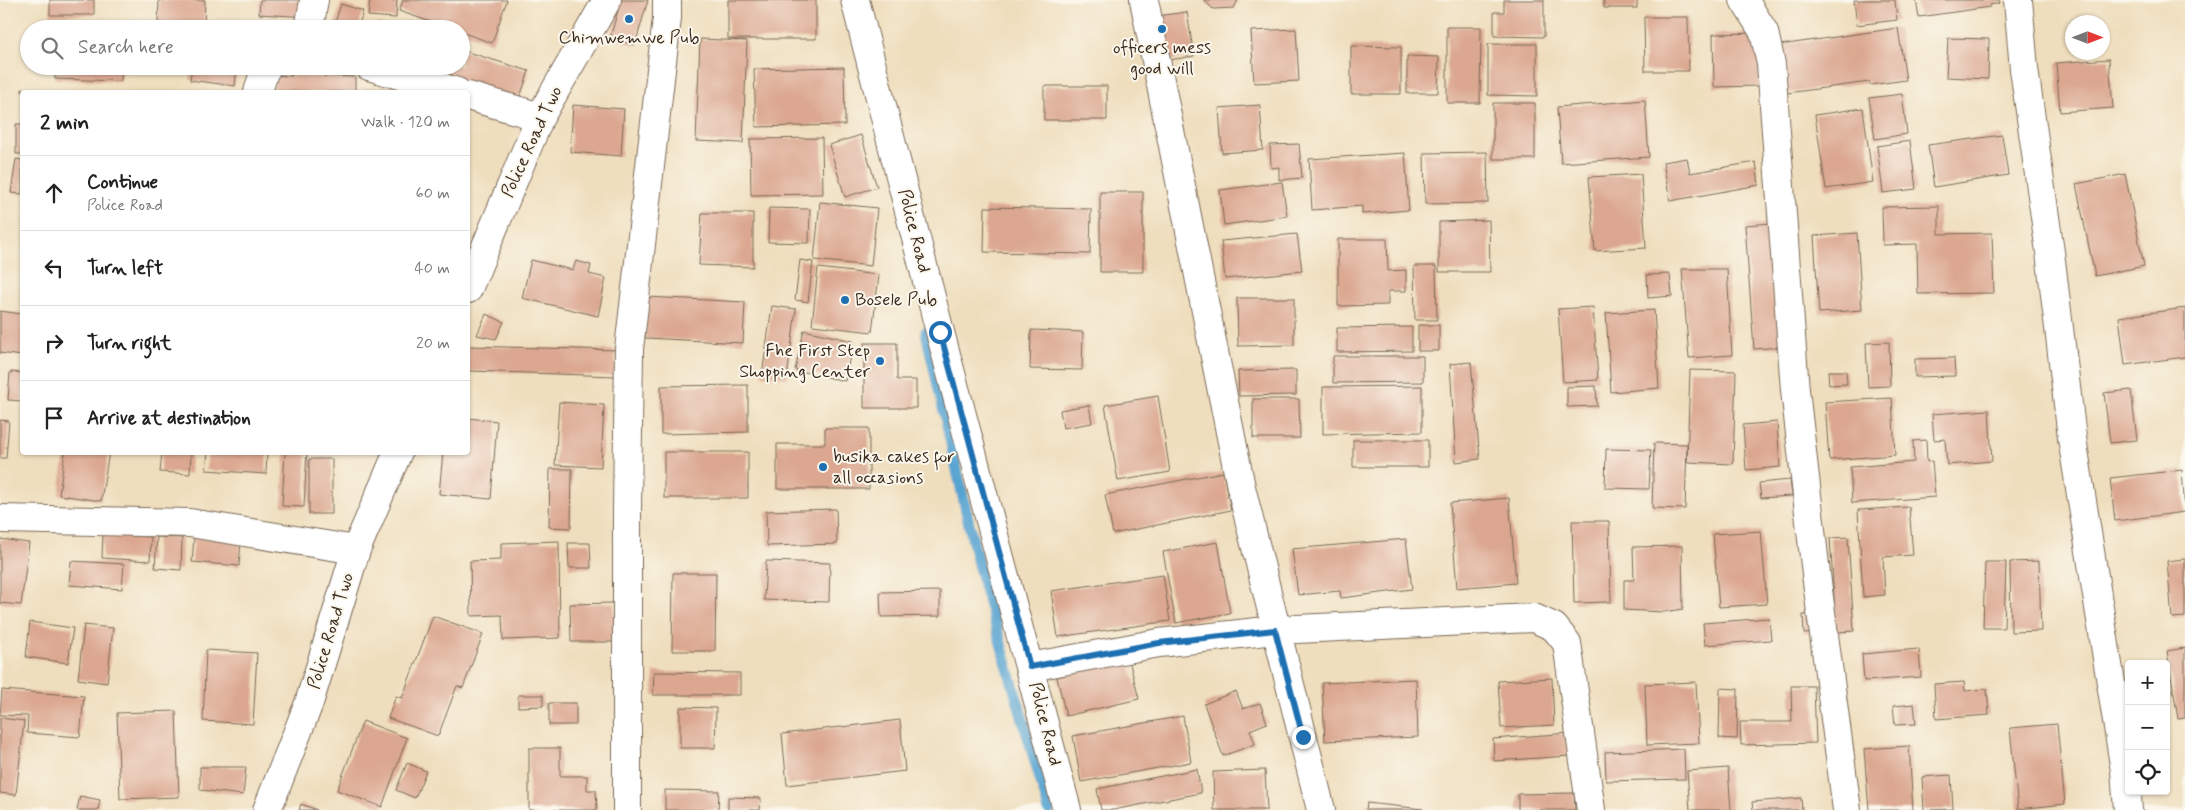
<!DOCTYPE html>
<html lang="en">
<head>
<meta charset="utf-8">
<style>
  body { margin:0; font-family:Mynerve,sans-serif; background:#f6f6f6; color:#222 }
  .controls { position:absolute; right:15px; bottom:15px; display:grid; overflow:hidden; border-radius:5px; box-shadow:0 1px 4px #0004 }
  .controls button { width:45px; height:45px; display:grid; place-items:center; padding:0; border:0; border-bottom:1px solid #e0e0e0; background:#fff; color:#222; font:25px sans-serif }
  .compass { position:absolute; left:2065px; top:15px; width:45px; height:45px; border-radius:50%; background:#fff; box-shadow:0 1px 4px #0004; rotate:90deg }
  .stop { position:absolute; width:15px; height:15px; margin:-11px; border:4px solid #1f6fb2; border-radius:50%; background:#fff }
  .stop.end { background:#1f6fb2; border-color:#fff; box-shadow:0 1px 5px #0008 }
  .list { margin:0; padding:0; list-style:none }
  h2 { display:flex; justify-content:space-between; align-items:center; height:65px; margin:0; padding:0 20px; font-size:21px }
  h2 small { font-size:16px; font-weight:400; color:#767676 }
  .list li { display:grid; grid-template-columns:32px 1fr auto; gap:15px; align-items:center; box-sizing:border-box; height:75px; padding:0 20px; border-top:1px solid #e0e0e0 }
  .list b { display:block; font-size:19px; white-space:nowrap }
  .list p { margin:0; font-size:16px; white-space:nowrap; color:#767676 }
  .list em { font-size:16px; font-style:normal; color:#767676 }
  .icon { flex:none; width:28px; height:28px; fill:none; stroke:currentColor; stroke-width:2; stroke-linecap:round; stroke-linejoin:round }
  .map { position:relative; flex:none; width:2185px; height:810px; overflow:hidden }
  .search { position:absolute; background:#fff; box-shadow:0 1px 4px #0004; left:20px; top:20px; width:450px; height:55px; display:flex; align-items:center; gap:12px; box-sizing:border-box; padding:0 18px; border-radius:28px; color:#767676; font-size:19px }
  .panel { position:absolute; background:#fff; box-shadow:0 1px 4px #0004; left:20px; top:90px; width:450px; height:365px; border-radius:5px }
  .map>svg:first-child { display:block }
</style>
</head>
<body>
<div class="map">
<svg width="2185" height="810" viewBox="0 0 2185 810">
  <rect width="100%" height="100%" fill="#fbf7ec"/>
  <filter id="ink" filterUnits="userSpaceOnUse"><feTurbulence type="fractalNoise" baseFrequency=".02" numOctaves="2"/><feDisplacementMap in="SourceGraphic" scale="10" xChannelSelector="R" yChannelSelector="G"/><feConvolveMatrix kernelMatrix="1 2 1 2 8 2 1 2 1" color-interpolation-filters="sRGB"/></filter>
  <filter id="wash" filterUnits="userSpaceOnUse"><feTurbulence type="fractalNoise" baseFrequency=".0096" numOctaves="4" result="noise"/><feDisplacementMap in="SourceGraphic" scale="20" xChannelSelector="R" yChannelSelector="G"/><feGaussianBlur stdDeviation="1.12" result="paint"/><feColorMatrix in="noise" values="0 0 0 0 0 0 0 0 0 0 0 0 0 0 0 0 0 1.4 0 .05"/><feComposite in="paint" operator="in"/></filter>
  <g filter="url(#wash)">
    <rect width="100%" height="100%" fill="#efdebd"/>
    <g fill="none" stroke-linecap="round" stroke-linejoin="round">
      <path stroke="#59a4d1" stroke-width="11" d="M926 332 978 564 1049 810"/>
    </g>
    <g id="blocks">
      <path fill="#dba790" d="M50 0H94V15H50Z
        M159 0H205L204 26 158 23Z
        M260 0H309L308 17 259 14Z
        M370 0H397L396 18 368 16Z
        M403 0H507L492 43 461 32V29H451L399 11Z
        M621 0H648L635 45 610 38Z
        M728 0H816V39H728Z
        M1204 0H1238L1234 8 1213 9Z
        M1504 0H1544V37L1494 36V12H1504Z
        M1604 0H1637V8H1604Z
        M1854 0H1895L1897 20 1857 25Z
        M1916 0H1999L2000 3 1990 5V7L1919 17Z
        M341 4 363 11 358 29H333Z
        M1187 12 1194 56 1163 61 1156 16Z
        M1644 17H1688L1689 71H1645Z
        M377 23 395 28V29H375Z
        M1447 27H1481L1480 103H1447Z
        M1898 28 1906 80 1870 85 1869 82 1787 93 1780 45Z
        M1296 29 1299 81 1254 83 1251 31Z
        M1759 33 1761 86 1714 87 1713 34Z
        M1948 38 1989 39 1988 79 1946 77Z
        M700 39 747 41 743 143 696 141Z
        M1488 44H1537V96L1488 95Z
        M1351 46 1401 47V94H1351Z
        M461 50 529 71 519 100 412 66H461Z
        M1407 56 1439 57 1438 93H1407Z
        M2109 59 2113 108 2060 112 2056 63Z
        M55 66H122L121 81 55 79Z
        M192 66H237L235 86 190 80Z
        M292 66H324V76L355 77V92H274V75L292 76Z
        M844 67 845 125 756 127 754 69Z
        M1044 86H1107V120H1044Z
        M22 89 43 91 42 92H22Z
        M365 90H404V92H365Z
        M1902 94 1907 134 1875 139 1869 98Z
        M1645 100 1649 157 1561 163 1557 107Z
        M1493 103H1535V159H1493Z
        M573 105 624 109 621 156 570 152Z
        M1260 105 1263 150 1222 153 1219 108Z
        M1863 108 1873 182 1826 189 1815 115Z
        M16 124H22V154H16Z
        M861 135 877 187 845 197 829 145Z
        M2002 135 2008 175 1934 187 1928 145Z
        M822 138 823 194 751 195 750 139Z
        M1910 141 1916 189 1883 193 1877 146Z
        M1299 144 1302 178 1279 180V167L1271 168 1270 145Z
        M1487 152 1488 203 1425 204 1424 153Z
        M1405 153 1409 210 1362 214V206L1312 210 1309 159Z
        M1687 158 1690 173 1756 162 1759 185 1670 201 1663 162Z
        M16 159 22 160V194L11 193Z
        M1641 174 1646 248 1595 251 1589 177Z
        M2125 174 2144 266 2095 276 2076 184Z
        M1282 182 1287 216 1224 225 1220 190Z
        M1100 192H1143V272H1100Z
        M820 202 877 208 871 266 814 260Z
        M1939 206V234L1992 233 1994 293 1918 294 1917 244 1883 245 1882 207Z
        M985 207 1091 209 1090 254 984 252Z
        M769 208 810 209 809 243 768 242Z
        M702 213H753V267L699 265Z
        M1489 220 1490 272H1439V222Z
        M1773 223 1782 347 1754 349 1745 225Z
        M1857 233 1862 310 1819 313 1814 236Z
        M1297 234 1302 271 1225 279 1221 241Z
        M1338 239H1387L1388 271 1406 270V291H1388V305L1338 306Z
        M531 260 573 270 576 261 591 265 589 274 606 278 598 316 522 298Z
        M800 260 813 262 808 302 795 300Z
        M1414 266H1436L1437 320H1415Z
        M818 268 879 275 872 332 812 325Z
        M1682 269H1727L1732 355 1689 358Z
        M1670 274 1672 296 1648 298 1647 275Z
        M647 297 745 302 743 343 645 338Z
        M1237 298H1294V345L1238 346Z
        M772 306 796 309 787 378 762 375Z
        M1593 307 1598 380 1563 382 1558 309Z
        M2185 308V357L2125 365 2119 317Z
        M1654 310 1659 388 1611 392 1606 313Z
        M0 311 22 314V356L0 353Z
        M486 314 504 322 496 339 477 335Z
        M1418 325H1439V351H1418Z
        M1412 327V351L1337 352V328Z
        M804 330 853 341 845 381 795 370Z
        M1031 330 1083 332 1082 370 1030 369Z
        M1889 342 1890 386 1868 387 1866 343Z
        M864 343H897V380H916V408H864Z
        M468 346 616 350 615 376 468 371Z
        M1333 356H1423V382L1333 383Z
        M1954 358 1955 376 1915 377V359Z
        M1471 362 1480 459 1456 462 1450 364Z
        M1296 370V395L1239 396 1238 371Z
        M1690 370 1736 371 1733 464 1687 462Z
        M1828 371H1846L1847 384 1829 385Z
        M10 372 22 373V401L8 400Z
        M748 385V432L661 434V386Z
        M1422 386V432L1323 434V387Z
        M1596 386 1597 406 1567 407V387Z
        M2131 390 2137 440 2110 443 2104 393Z
        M1158 396 1170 472 1118 481 1105 405Z
        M1892 398 1895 455 1829 460 1825 402Z
        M1253 399H1299L1300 438H1253Z
        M559 402 604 405 601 467 555 465Z
        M1089 405 1092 423 1063 428 1060 410Z
        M1989 410 1992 461 1947 465 1945 439 1934 440 1932 414Z
        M468 418 497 421 491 499 439 494 443 452H468Z
        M0 420 9 421 6 458H0Z
        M1777 422 1780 467 1746 470 1743 425Z
        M825 428H869V489H777V444H825Z
        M1353 440H1428V467H1353Z
        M1926 440 1927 462 1932 461 1935 497 1852 503 1850 467 1914 462 1913 441Z
        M1654 443 1687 444 1685 509 1652 508Z
        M1606 449 1651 450 1649 489 1605 488Z
        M65 452H109L101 501 59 495Z
        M162 452H191L190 474 160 472Z
        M208 452H267L266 474 206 470Z
        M285 452H307L304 507 282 506Z
        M664 452H748V498H664Z
        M309 459H332V514H309Z
        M550 469H572L571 528 549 527Z
        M2182 470 2185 512 2115 521 2110 478Z
        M1223 472 1231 510 1113 534 1105 495Z
        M1790 480 1792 496 1761 498 1759 483Z
        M1509 498 1516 583 1457 588 1450 503Z
        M1909 507 1913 555 1883 557 1885 595 1863 597 1858 510Z
        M836 509 837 544 767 546 766 511Z
        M1572 521H1609L1611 602 1574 603Z
        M1761 531 1767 604 1719 607 1713 534Z
        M103 534 151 537 150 561 102 558Z
        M157 537 182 538 181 570 155 568Z
        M194 537 241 541 239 566 192 562Z
        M1848 537 1854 631 1804 634 1803 615 1835 613 1830 538Z
        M0 539 29 543 21 605 0 603Z
        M1406 539 1412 589 1341 598 1340 591 1298 595 1292 549Z
        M559 541 560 638 503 640 502 615 471 616 470 561 501 560V543Z
        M1218 542 1230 613 1176 623 1163 552Z
        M568 543H590L591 568H569Z
        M1682 546 1683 609 1664 612 1624 610V580H1634L1633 547Z
        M2185 559V617L2172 618 2167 561Z
        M71 561 124 564 122 589 69 585Z
        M766 561 830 563 829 602 764 600Z
        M2039 561 2041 631 2011 632 2010 562Z
        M1985 562H2006L2004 628H1983Z
        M673 573H716L715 651H672Z
        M1163 575 1170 621 1058 637 1051 591Z
        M940 591V616L881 617 880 592Z
        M614 603 615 642H571L570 604Z
        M433 616 483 634 463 688 457 686 438 736 388 718 396 696 402 698Z
        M1769 618 1771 640 1705 645 1703 623Z
        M30 622 73 628 68 663 26 657Z
        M84 625 113 628 107 683 78 679Z
        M2185 648V718L2178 719 2167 651Z
        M1919 649 1921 677 1864 681 1862 654Z
        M206 650 257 653 253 724 203 721Z
        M1129 660 1139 699 1066 716 1057 677Z
        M654 672 740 673V695H653Z
        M1552 678 1554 725 1501 728 1498 681Z
        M1416 679 1418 737 1325 741 1322 683Z
        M1696 682 1699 743 1647 745 1645 684Z
        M1964 682 1965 691 1987 689 1989 715 1936 719 1934 684Z
        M1791 686H1814L1816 743 1741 745 1740 722H1792Z
        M1720 688 1738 689 1737 739 1719 738Z
        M2 690 84 696 80 737 27 733 28 716 0 715Z
        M1236 691 1243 709 1260 703 1267 723 1250 730 1255 744 1223 756 1204 704Z
        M518 695H543V706L518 707Z
        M549 703H576V725H549Z
        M1914 704 1916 724 1895 725 1893 706Z
        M680 707 716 708 715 748H680Z
        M176 711 179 797 120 799 117 713Z
        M1183 716 1191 762 1081 782 1073 736Z
        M0 718 24 721 16 795 0 793Z
        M900 720 905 771 787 785 782 734Z
        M363 721 407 738 382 807 337 790Z
        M2057 724 2065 804 2018 809 2010 728Z
        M1569 733 1570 756 1494 761 1493 739Z
        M1909 746 1913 810H1869L1864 749Z
        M529 748H560V776H587V790H596L597 810H529Z
        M1684 749 1685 779 1606 781 1605 752Z
        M407 763 426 771 415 798 396 790Z
        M200 767H246L243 795 200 790Z
        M1728 768 1731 810H1690L1687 771Z
        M1197 769 1201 793 1113 810H1101L1097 789Z
        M1265 770 1267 810H1214L1213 772Z
        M1951 775 1953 809 1924 810 1922 777Z
        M665 790 719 791 718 810H665Z
        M1574 793 1575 810H1518V794Z
        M80 796 100 800 98 810H77Z
        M728 797 761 798 760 810H728Z
        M1801 798 1802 810H1753L1752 802Z
        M1367 803 1423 809V810H1366Z
        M301 804 317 810H299Z"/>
    </g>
  </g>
  <g filter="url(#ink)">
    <use href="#blocks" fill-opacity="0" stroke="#7a6956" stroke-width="1"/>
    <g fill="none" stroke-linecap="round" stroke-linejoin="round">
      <defs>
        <path id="minor" d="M855 0 940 332 1067 810
          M1144 0 1241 487 1321 810
          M1744 0 1764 32 1771 64 1795 390 1816 574 1847 810
          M2018 0 2024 69 2050 252 2072 438 2125 771 2128 810
          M309 29 314 0
          M369 66 457 92
          M258 92 264 72 268 66
          M468 96 540 117
          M468 289 540 117 607 0
          M0 519 190 523 356 550
          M1030 667 1159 643 1275 630 1534 618 1554 627 1567 643 1591 810
          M267 810 309 703 356 550 398 452
          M627 810V510L629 349 667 18V0"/>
      </defs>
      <use href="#minor" stroke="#7a6956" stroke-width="30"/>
      <use href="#minor" stroke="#fff" stroke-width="28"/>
    </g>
  </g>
  <g fill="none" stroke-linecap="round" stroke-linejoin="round" filter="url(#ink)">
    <path stroke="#1f6fb2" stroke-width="6" d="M940 332 1030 667 1159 643 1275 630 1303 737"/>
  </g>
  <g fill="#1f6fb2" stroke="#fbf7ec" stroke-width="2">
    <circle cx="629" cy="19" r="5"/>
    <circle cx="1162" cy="29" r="5"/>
    <circle cx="845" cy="300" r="5"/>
    <circle cx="880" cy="361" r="5"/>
    <circle cx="823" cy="467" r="5"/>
  </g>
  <g text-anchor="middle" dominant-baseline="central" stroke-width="4" stroke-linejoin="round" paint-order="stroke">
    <g font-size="18" fill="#3b2a1e" stroke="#fbf7ec">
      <text x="629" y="38">Chimwemwe Pub</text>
      <text x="1162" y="48">officers mess<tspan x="1162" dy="21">good will</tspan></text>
      <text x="855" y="300" text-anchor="start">Bosele Pub</text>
      <text x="870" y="351" text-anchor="end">Fhe First Step<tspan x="870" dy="21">Shopping Center</tspan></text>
      <text x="833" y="457" text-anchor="start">busika cakes for<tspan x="833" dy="21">all occasions</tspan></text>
    </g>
    <g font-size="18" fill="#3b2a1e" stroke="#fbf7ec">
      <text transform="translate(532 142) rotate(-65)">Police Road Two</text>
      <text transform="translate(914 231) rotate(76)">Police Road</text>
      <text transform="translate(331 631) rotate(-73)">Police Road Two</text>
      <text transform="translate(1045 724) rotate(76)">Police Road</text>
    </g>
  </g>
</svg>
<div class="controls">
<button>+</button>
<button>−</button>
<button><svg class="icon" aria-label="locate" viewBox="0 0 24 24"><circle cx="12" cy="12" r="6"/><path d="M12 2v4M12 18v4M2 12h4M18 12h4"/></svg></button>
</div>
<svg class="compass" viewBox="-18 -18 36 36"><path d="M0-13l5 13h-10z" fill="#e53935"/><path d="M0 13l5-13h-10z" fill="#767676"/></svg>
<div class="stop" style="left:940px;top:332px"></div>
<div class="stop end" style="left:1303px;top:737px"></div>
<div class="search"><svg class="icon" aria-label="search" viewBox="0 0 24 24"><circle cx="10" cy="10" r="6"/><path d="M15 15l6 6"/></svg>Search here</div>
<section class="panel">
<h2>2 min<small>Walk · 120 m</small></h2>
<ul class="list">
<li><svg class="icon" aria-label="ahead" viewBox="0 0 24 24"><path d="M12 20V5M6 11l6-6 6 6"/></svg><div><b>Continue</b><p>Police Road</p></div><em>60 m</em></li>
<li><svg class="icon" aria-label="left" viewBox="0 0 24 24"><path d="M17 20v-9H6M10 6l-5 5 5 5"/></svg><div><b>Turn left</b></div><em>40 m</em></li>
<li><svg class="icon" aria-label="right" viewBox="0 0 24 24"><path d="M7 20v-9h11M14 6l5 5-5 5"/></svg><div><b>Turn right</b></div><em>20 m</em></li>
<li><svg class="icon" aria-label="arrive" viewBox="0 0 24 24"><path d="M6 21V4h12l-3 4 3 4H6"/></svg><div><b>Arrive at destination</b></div></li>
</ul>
</section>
</div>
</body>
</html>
